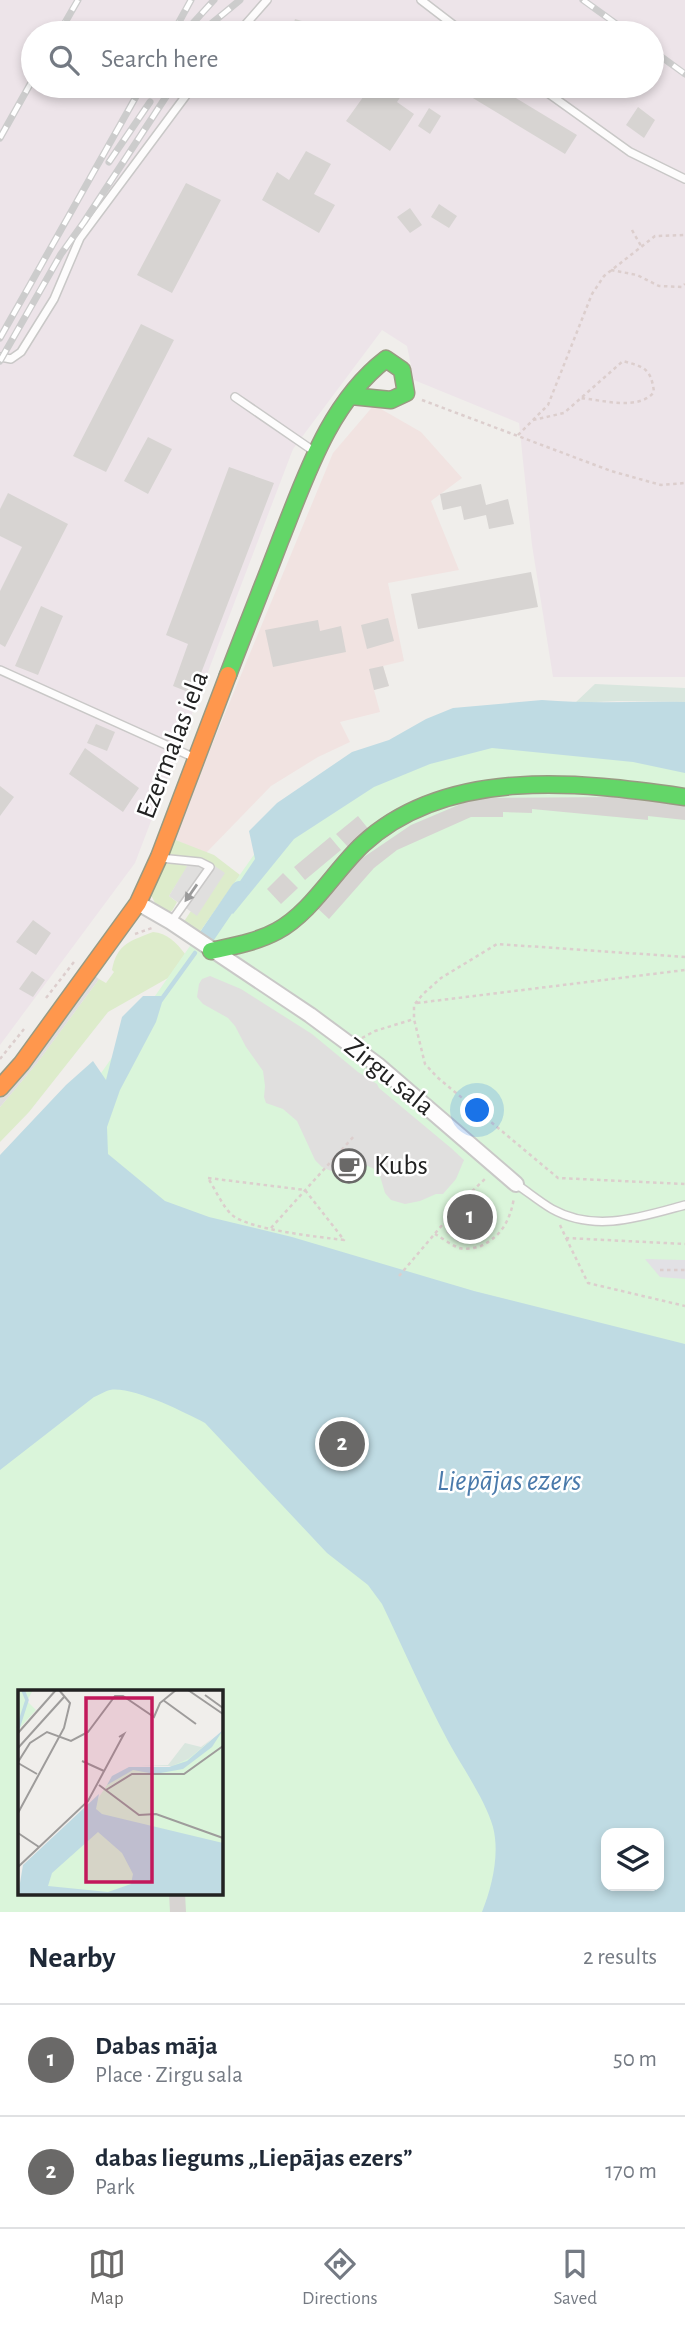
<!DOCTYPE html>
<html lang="en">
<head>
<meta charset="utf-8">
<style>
  body { margin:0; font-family:"Alegreya Sans",sans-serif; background:#f6f6f7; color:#1f2937 }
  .controls { position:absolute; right:21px; bottom:21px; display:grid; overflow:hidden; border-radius:14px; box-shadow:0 4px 10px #0003 }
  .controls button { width:63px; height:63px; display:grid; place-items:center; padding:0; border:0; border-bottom:2px solid #e0e1e3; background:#fff; color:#1f2937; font:35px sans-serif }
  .you { position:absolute; left:478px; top:1111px; width:24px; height:24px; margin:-18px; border:5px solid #fff; border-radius:50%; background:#1a73e8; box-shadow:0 0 0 10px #1a73e833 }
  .badge { display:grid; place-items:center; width:46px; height:46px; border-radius:50%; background:#6a6968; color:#fff; font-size:23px; font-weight:700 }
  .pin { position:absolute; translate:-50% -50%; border:4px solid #fff; box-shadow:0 2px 7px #0006 }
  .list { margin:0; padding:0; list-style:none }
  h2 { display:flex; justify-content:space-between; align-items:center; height:91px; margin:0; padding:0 28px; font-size:30px }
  h2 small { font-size:23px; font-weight:400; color:#747a83 }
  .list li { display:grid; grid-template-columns:46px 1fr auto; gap:21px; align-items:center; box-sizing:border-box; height:112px; padding:0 28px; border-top:2px solid #e0e1e3 }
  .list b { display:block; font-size:26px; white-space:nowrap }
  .list p { margin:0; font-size:23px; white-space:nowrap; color:#747a83 }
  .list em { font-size:23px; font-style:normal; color:#747a83 }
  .icon { flex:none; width:38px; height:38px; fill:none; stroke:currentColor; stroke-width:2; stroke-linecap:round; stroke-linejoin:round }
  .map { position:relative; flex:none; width:685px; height:1912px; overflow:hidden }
  .search { position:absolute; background:#fff; box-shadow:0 4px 10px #0003; left:21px; right:21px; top:21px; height:77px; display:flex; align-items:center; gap:18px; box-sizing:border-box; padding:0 24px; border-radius:38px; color:#747a83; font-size:26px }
  .sheet { height:315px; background:#fff }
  nav { display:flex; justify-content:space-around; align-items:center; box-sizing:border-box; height:98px; border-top:2px solid #e0e1e3; background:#fff; font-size:19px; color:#747a83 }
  nav a { display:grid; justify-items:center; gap:4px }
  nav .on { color:#6a6968 }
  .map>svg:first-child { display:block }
</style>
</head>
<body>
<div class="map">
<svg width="685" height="1912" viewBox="0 0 685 1912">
  <rect width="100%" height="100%" fill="#f0eeeb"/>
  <path fill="#f1e3e1" d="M374 405 421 432 462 478 431 501 459 570 388 583 404 661 383 666 389 686 374 690 380 712 340 722 350 742 318 757 271 786 206 853 173 839 333 453Z"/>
  <path fill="#ede4e9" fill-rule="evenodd" d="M0 0H685V677H553L532 545 519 423 414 380 407 346 382 330 293 449 135 863 0 1045ZM33 33H652V86H33Z"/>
  <path fill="#ddeccb" d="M173 839 214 855 240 875 199 933 183 923 191 911 197 915 206 860 169 854Z
    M173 863 188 866 169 896 177 902 172 911 167 912 156 905 151 895 164 864Z
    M153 932C167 933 177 943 185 954L168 978 108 1012 29 1112 0 1142V1107L37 1063 99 979 106 983 114 972 112 970C117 943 131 941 153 932Z"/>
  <path fill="#d9e6de" d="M595 684 685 688V702L618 701 575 703Z"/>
  <path fill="#daf5da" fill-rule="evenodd" d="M685 708V1912H0V1196L43 1156 267 836 418 748ZM19 1692H220V1893H19ZM606 1833H659V1886H606Z"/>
  <path fill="#e0dfde" d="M192 858 206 860 225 873 197 916 169 896Z
    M95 976 99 979 37 1063 0 1107V1097Z
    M210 976 241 989 312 1034 358 1072 377 1084 379 1088 451 1148 464 1160 456 1179 443 1194H436L420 1201 405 1204 391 1200 385 1193 380 1176 374 1169 366 1165 331 1171 322 1167 315 1160 297 1121 283 1109 266 1103 264 1097 265 1086 263 1071 246 1047 235 1026 228 1018 203 1004 197 997 199 984 202 979Z"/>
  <path fill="#e2e1e5" d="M645 1259 685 1260V1279L660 1277Z"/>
  <path fill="#bfdbe3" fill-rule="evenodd" d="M542 700C589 704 637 701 685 702V773L633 762 492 748 430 764 374 787 294 839 233 914 228 910 226 902 255 859 249 831 277 803 352 752 389 740 426 719 453 708Z
    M143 996H164L156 1022 120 1090 107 1127 108 1154 165 1201 209 1217 292 1237 474 1291 685 1344V1912H482C492 1887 500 1854 493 1827 485 1799 462 1767 448 1741 424 1696 404 1650 382 1604L368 1585 327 1553 205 1423C184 1412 132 1386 110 1390 105 1391 99 1395 94 1397L0 1470V1155L66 1085 93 1061 106 1080 122 1017ZM606 1833H659V1886H606Z"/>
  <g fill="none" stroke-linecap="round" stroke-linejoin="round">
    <path stroke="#bfdbe3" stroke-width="4.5" d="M161 1000 195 953"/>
    <path stroke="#bfdbe3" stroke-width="16" d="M207 936 239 889"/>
  </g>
  <path fill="#d7d4d2" d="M295 19 319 26 317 33H291Z
    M416 21 422 26 433 33H407Z
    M276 86H303L301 96 275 89Z
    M371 86H408L397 102 414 114 390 151 346 121Z
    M453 86H496L577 135 565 154Z
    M638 107 655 120 644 138 626 125Z
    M429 108 441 116 430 134 418 126Z
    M306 151 331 164 314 194 335 205 319 233 262 200 277 172 289 180Z
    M186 183 221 200 172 293 137 275Z
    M439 204 457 216 449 228 431 217Z
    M410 208 422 225 410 233 397 217Z
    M141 324 174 340 106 472 73 456Z
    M148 437 172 449 148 494 124 481Z
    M229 467 274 483 193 694 173 686 188 644 166 635Z
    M481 484 486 505 508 499 514 524 489 529 486 515 464 520 461 506 443 510 440 494Z
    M8 493 68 524 5 647 0 644V591L22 547 0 536V509Z
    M531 572 538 607 418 629 411 594Z
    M41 606 63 616 38 675 15 666Z
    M388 618 394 641 367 649 361 625Z
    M318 620 320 631 341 626 346 652 273 667 265 630Z
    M383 666 389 686 374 690 369 669Z
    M96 724 115 732 107 751 87 743Z
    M85 748 139 788 123 812 69 774Z
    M0 786 14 797 0 816Z
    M615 797 685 805V820L648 816V820L532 809V813L503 812V817H471L397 850 374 868 329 919 314 905 355 863 411 825 475 798Z
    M358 816 370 831 349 848 336 834Z
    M330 837 341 850 305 880 294 867Z
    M283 873 298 888 281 904 267 889Z
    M33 920 51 933 36 955 16 942Z
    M32 971 45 980 33 997 19 989Z
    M345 1153 362 1168 353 1178 336 1163Z
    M481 1193 493 1203 458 1242 446 1232Z
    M169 1893H185L186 1912H170Z"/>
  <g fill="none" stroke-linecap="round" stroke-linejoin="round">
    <defs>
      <path id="lane" d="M421 0 464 33
        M238 33 267 0
        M538 86 630 152 685 179
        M0 357 11 359 21 352 54 299 80 238 193 86
        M235 397 315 452
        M0 670 195 758
        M160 858 200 862 210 867 171 922
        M516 1184C528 1192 540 1202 552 1209 595 1233 641 1217 685 1205"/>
      <path id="street" d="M138 903 171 922 310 1015 379 1066 516 1184"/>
      <path id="fast" d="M228 675C245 630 263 586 280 541 306 476 329 403 386 359L402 370 406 393 391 400 351 396
        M211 951C233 946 257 942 277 931 311 913 335 870 363 844 448 766 581 782 685 797"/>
      <path id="slow" d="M0 1088 22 1063 138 903 159 857 228 675"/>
    </defs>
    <use href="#lane" stroke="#c9c8c7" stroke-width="10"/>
    <use href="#street" stroke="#c9c8c7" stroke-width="18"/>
    <use href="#fast" stroke="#999a82" stroke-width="19"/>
    <use href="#slow" stroke="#999a82" stroke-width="19"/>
    <path stroke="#dccecd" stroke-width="2.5" stroke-dasharray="3.5 3.5" stroke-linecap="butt" d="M632 230 641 246
      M611 270 637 275 659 286 682 287 685 284
      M422 400 611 471 661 485 685 483
      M533 420 564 413 623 361C644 367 651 368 654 392 639 411 602 400 580 398
      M518 435 548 405 592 294 604 276 655 236 685 235
      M135 934 152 928
      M685 957 497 944 441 978 423 994 414 1005V1019L425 1064 437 1077 558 1178 685 1184
      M46 998 74 962
      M417 1003 685 970
      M362 1038 375 1031 414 1019
      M0 1059 24 1029
      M208 1178 305 1190 344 1240C320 1237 250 1230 232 1215 223 1207 215 1189 208 1178Z
      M560 1225 566 1238 685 1244
      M271 1228 355 1135
      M435 1234C442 1238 451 1245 459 1248 466 1250 475 1248 481 1246 502 1236 510 1220 514 1198
      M566 1238 588 1283 685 1306
      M660 1270H685
      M399 1276 465 1198 487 1177"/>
    <use href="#lane" stroke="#fdfcfc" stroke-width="7"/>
    <use href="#street" stroke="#fdfcfc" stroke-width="14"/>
    <use href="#fast" stroke="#63d668" stroke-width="16"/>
    <use href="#slow" stroke="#ff974d" stroke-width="16"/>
    <defs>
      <path id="rail" d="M583 0 629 33
        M59 33 78 0
        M173 33 191 0
        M184 33 214 0
        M200 33 240 0
        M652 50 685 74
        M0 138 33 79
        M109 162 150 102
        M0 338 142 86
        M0 361 61 254 84 222 173 86"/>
    </defs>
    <use href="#rail" stroke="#ccc" stroke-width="7"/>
    <use href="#rail" stroke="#fff" stroke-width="4.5" stroke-dasharray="13" stroke-linecap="butt"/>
  </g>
  <defs><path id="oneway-solid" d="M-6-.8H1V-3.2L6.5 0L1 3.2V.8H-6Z" transform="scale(1.75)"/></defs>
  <use fill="#9a9a9a" href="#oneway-solid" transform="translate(191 893) rotate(125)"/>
  <defs>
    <symbol id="cafe-ring" viewBox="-11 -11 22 22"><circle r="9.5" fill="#fff" stroke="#6a6968" stroke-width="1.5"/><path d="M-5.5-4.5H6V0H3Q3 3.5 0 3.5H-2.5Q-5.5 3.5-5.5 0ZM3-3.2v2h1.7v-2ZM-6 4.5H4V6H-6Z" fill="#6a6968"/></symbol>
  </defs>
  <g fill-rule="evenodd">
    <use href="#cafe-ring" x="330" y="1147" width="38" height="38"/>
  </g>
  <g text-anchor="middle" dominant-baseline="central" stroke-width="5" stroke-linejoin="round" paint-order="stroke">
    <g font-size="28" fill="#222" stroke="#fff">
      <text transform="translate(173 745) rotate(-69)">Ezermalas iela</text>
      <text transform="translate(389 1077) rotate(39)">Zirgu sala</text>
    </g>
    <g font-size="28" fill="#222" stroke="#fff" text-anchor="start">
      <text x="374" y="1166">Kubs</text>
    </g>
    <g font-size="30" font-style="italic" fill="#4a7aab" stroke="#fff">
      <text x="509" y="1481">Liepājas ezers</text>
    </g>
  </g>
  <g transform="translate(18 1690)">
    <rect width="205" height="205" fill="#f0eeeb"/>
    <path d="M195 48 169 71 157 76H123L150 75 167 53 183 57Z" fill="#d9e6de"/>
    <path d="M0 0H15L9 11 18 20 0 40ZM205 41V205H16L93 89 108 80 152 77 170 69Z" fill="#daf5da"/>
    <path d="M205 40 194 57 165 79 137 84 115 80 89 95 94 86 111 77H151L169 71ZM81 104 78 119 84 124 205 153V205H0L5 175ZM80 142 104 163 115 184 113 194 90 202 30 196 34 183Z" fill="#bfdbe3" fill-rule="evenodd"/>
    <path fill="none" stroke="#bfdbe3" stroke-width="3.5" d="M0 38 9 10 5 0"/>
    <path fill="none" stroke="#9e9c9b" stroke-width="2" d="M170 0 205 24M187 5 205 18M145 10 178 34M0 43 38 0M0 58 46 7M64 71 86 81M0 72 12 53 29 42 53 51 70 42 97 6H105L136 27 142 13 158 0M0 73 19 84M81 95 121 125 138 124 205 148M88 100 114 84H166L205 56M0 123 46 38 52 13 41 0M0 143 21 157M0 177 70 111 106 44 101 47"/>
    <path fill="#c2185b" fill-opacity="0.15" stroke="#c2185b" stroke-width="3.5" d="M68 8H134V192H68Z"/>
    <rect width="205" height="205" fill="none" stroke="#222" stroke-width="3.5"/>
  </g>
</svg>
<div class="controls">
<button><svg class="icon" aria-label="layers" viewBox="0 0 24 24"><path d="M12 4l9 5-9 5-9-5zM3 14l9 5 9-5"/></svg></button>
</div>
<div class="you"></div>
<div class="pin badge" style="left:470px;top:1217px">1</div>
<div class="pin badge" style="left:342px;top:1444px">2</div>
<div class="search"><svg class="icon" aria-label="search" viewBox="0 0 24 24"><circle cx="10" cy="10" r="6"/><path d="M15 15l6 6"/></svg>Search here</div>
</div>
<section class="sheet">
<h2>Nearby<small>2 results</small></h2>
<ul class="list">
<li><span class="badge">1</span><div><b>Dabas māja</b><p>Place · Zirgu sala</p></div><em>50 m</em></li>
<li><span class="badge">2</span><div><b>dabas liegums „Liepājas ezers”</b><p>Park</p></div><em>170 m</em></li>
</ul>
</section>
<nav>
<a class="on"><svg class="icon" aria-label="map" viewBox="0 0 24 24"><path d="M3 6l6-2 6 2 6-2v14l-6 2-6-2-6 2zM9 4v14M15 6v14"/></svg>Map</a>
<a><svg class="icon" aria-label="directions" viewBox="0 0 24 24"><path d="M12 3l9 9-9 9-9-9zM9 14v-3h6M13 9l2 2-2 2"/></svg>Directions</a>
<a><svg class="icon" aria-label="saved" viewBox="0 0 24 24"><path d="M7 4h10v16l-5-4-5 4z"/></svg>Saved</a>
</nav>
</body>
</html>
